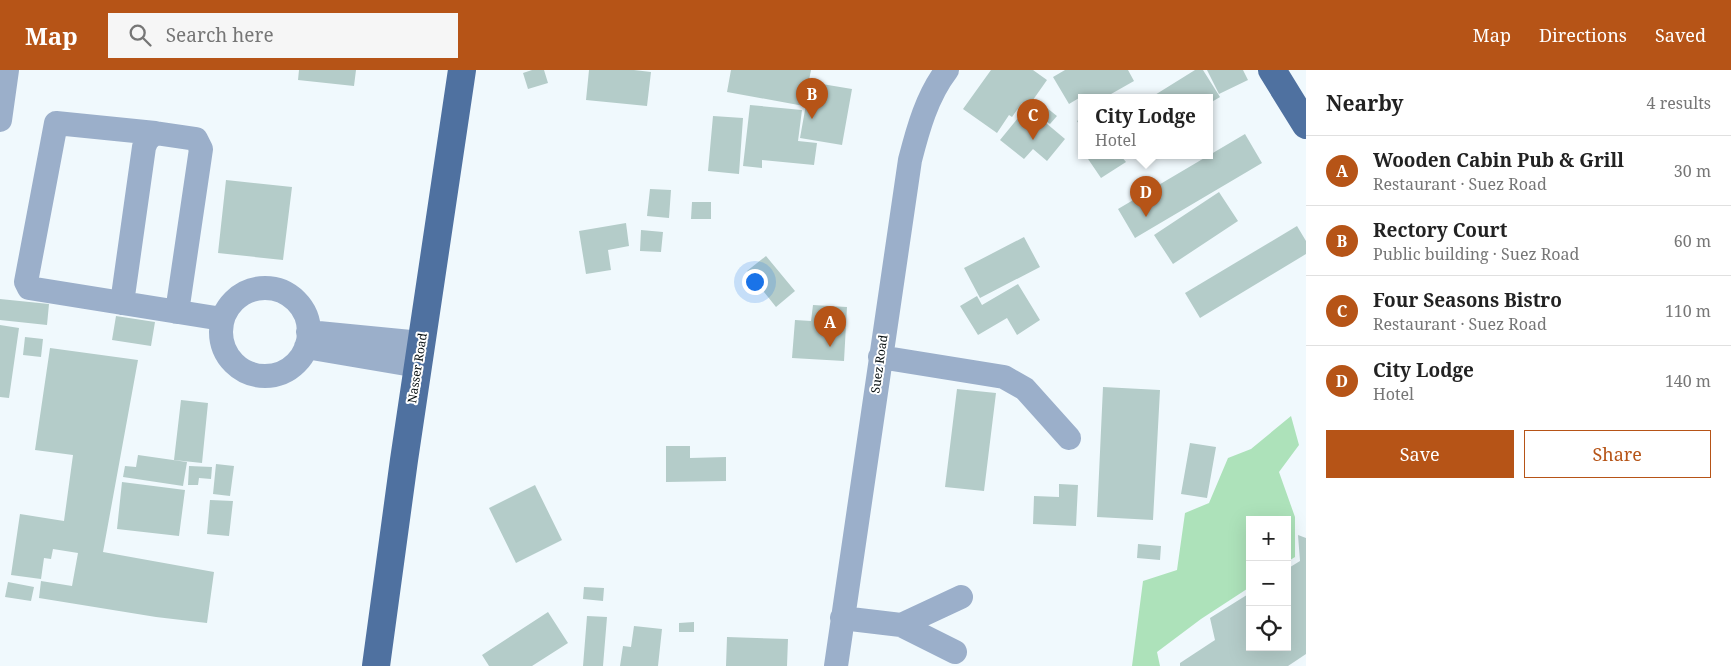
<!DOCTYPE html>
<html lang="en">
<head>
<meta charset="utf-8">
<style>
  body { margin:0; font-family:"Noto Serif",serif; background:#f6f6f6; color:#222 }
  .controls { position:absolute; right:15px; bottom:15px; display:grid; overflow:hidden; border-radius:0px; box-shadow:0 5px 20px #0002 }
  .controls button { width:45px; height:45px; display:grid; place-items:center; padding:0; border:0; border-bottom:1px solid #e0e0e0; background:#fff; color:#222; font:25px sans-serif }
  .you { position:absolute; left:754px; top:211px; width:18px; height:18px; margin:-12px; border:4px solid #fff; border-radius:50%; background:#1a73e8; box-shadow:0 0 0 8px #1a73e833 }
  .badge { display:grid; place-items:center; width:32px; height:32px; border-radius:50%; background:#b65417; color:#fff; font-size:16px; font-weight:700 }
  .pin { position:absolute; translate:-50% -41px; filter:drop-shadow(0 1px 2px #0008) }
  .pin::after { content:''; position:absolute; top:26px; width:18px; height:15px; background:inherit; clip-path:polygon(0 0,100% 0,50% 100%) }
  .popup { position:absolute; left:1078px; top:24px; width:135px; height:65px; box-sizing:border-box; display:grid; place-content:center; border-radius:0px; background:#fff; filter:drop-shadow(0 1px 4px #0005); font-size:16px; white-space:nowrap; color:#767676 }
  .popup b { font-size:19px; color:#222 }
  .popup::after { content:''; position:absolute; left:50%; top:100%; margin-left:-10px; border:10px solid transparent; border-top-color:#fff }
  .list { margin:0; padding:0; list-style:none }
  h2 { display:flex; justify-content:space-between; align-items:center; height:65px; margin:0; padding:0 20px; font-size:21px }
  h2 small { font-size:16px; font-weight:400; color:#767676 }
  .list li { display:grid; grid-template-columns:32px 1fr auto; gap:15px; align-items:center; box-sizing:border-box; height:70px; padding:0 20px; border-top:1px solid #e0e0e0 }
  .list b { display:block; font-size:19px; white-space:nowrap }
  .list p { margin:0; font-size:16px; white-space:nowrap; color:#767676 }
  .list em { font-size:16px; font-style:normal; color:#767676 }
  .actions { display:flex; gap:10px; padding:15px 20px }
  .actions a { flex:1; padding:11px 0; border:1px solid #b65417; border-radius:0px; text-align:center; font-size:18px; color:#b65417 }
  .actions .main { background:#b65417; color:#fff }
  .icon { flex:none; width:28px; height:28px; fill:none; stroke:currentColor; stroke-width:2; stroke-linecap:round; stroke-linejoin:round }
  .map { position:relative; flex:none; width:1306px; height:596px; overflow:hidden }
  header { display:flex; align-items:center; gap:30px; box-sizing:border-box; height:70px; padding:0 25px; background:#b65417; color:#fff }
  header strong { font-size:24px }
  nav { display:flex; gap:28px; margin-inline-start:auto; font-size:18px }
  .search { width:350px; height:45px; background:#f6f6f6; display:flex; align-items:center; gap:12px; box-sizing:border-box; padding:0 18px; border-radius:0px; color:#767676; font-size:19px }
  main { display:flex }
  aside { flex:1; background:#fff }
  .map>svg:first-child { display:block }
</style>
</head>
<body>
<header>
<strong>Map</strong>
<div class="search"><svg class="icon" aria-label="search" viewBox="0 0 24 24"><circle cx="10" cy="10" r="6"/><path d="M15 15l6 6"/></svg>Search here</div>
<nav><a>Map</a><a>Directions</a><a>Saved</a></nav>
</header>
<main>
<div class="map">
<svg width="1306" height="596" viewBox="0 0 1306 596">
  <rect width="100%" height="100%" fill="#f0f9fd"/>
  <path fill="#ade2ba" d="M1291 346 1299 375 1279 402 1295 447V487L1287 492V450H1250V517L1201 549 1157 582 1160 596H1132L1143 511 1177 500 1185 443 1209 433 1228 388 1251 379Z"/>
  <path fill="#b4ccc9" d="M299 0H356L354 16 298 10Z
    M532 0H544L548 13 528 19 523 3Z
    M589 0H634L651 2 647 36 586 30Z
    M731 0H811L804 36 727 22Z
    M991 0H1033L1047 10 1028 37 1022 33 1012 47 1009 45 997 63 963 39Z
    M1065 0H1128L1134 11 1104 28H1086L1084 25 1069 34 1053 7Z
    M1195 0H1203L1220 27 1210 33V28H1150Z
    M1207 0H1243L1248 10 1219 24Z
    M810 12 852 19 842 75 800 68Z
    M1042 34 1057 46 1050 54 1035 43Z
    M750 35 802 40 798 71 817 73 814 95 762 90V98L743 96Z
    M1027 37 1065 69 1047 91 1033 79 1024 89 1000 70Z
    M713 46 743 48 739 104 708 101Z
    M1082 48V59L1077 51Z
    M1245 64 1262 93 1135 168 1118 139Z
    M1086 86H1121L1126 92 1101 108Z
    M226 110 292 117 283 190 218 183Z
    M650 119 671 120 669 148 647 146Z
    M1219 122 1238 151 1173 194 1154 165Z
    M692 132H711V149H691Z
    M626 153 629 176 608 180 611 200 586 204 579 161Z
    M1297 156 1306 171V184L1200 248 1185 223Z
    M641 160 663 162 661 182 640 181Z
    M1024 167 1040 197 980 228 964 198Z
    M766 186 795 221 776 237 747 201Z
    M1018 214 1040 250 1017 265 1007 248 978 265 960 236 977 226 982 235Z
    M0 229 49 234 47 255 0 250Z
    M813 235 847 237 844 291 792 288 795 250 811 251Z
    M116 246 155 252 151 276 112 270Z
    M0 255 19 258 9 328 0 327Z
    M25 267 43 269 41 287 23 285Z
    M50 278 138 290 103 482 214 502 207 553 156 547 39 528 41 511 72 516 78 483 53 479 51 489 44 488 41 509 11 505 20 444 64 451 73 385 35 380Z
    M1103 317 1160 320 1153 450 1097 447Z
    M957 319 996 323 984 421 945 417Z
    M181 330 208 333 202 393 174 390Z
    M1190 373 1216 377 1207 428 1181 424Z
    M666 376H690V388L726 387V411L666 412Z
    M138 385 187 392 183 416 123 407 125 396 136 397Z
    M216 394 234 396 230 426 213 424Z
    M189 396 212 397 211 409 199 408 198 415H188Z
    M122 412 185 420 179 466 117 459Z
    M1059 414 1078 415 1076 456 1033 454 1034 426 1059 427Z
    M535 415 562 470 516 493 489 438Z
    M210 430 233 431 229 466 207 464Z
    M1298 465 1306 468V584L1288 596H1180V593L1215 570 1210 548 1250 523V577H1287V499L1300 491Z
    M1138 474 1161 476 1160 490 1137 488Z
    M8 512 34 517 31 531 5 527Z
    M584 517 604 518 603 531 583 529Z
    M548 542 568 573 532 596H489L482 585Z
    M587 546 607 547 603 596H583Z
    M694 552V562H679V553Z
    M634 556 662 559 658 596H620L623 576 631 577Z
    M727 567 788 569 787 596H726Z"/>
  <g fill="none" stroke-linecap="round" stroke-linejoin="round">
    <path stroke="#9bafca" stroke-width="24" d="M0 50 7 0
      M155 63 56 53 26 212 29 218 222 249
      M221 262a44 44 0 1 1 88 0a44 44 0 1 1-88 0Z
      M122 233 144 77 147 70 155 63 196 69 201 79 177 242
      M308 262 421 273
      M306 277 418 296
      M880 287 1004 307 1025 319 1069 368
      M842 548 901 555 961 527
      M901 555 955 582
      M836 596 910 90C918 59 927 26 947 0"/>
    <path stroke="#4f71a0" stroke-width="28" d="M1272 0 1306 55
      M376 596 404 390 462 0"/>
  </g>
  <g text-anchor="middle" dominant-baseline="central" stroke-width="4" stroke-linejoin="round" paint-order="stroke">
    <g font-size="12" fill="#081012" stroke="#fff">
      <text transform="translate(879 294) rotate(-82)">Suez Road</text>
      <text transform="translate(417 298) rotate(-81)">Nasser Road</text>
    </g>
  </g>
</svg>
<div class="controls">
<button>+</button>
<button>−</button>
<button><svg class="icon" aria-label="locate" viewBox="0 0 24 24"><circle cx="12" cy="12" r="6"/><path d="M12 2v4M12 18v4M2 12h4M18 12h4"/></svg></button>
</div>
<div class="you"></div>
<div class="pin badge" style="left:830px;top:277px">A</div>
<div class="pin badge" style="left:812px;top:49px">B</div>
<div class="pin badge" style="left:1033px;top:70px">C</div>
<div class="pin badge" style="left:1146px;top:147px">D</div>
<div class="popup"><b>City Lodge</b>Hotel</div>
</div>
<aside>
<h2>Nearby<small>4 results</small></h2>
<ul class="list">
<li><span class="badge">A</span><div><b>Wooden Cabin Pub &amp; Grill</b><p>Restaurant · Suez Road</p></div><em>30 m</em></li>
<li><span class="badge">B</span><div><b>Rectory Court</b><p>Public building · Suez Road</p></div><em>60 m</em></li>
<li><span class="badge">C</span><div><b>Four Seasons Bistro</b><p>Restaurant · Suez Road</p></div><em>110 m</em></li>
<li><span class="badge">D</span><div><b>City Lodge</b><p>Hotel</p></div><em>140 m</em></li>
</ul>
<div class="actions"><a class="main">Save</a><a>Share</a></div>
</aside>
</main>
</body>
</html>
